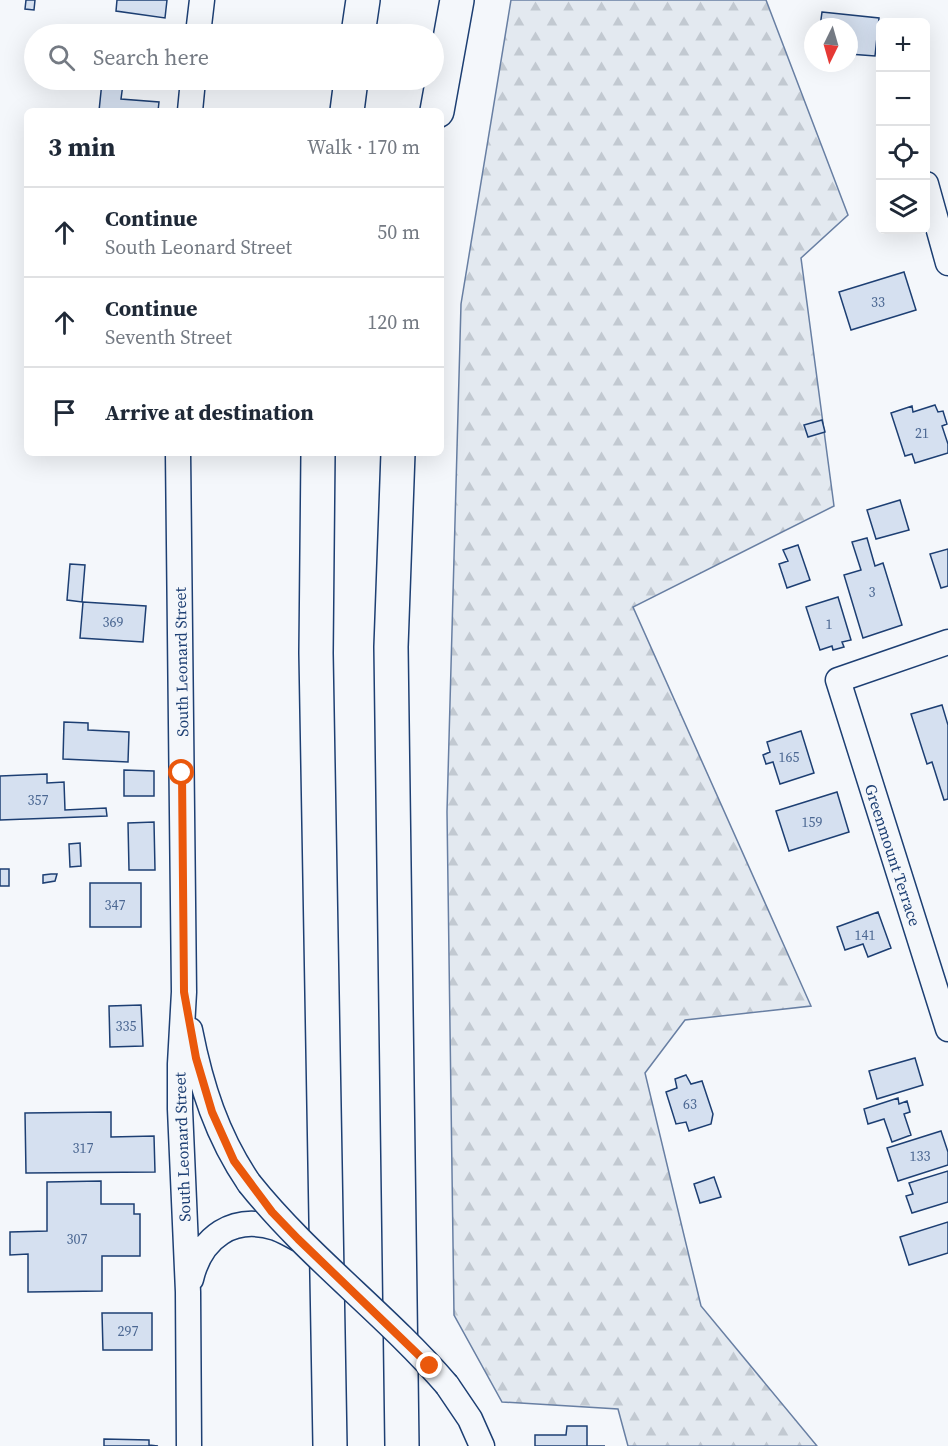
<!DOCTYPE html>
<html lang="en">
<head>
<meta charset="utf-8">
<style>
  body { margin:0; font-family:"Source Serif 4",serif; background:#f2f2f3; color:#1f2937 }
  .controls { position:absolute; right:18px; top:18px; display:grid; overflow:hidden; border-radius:9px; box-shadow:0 6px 24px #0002 }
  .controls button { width:54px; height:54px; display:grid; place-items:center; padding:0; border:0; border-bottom:2px solid #e0e1e3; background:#fff; color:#1f2937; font:30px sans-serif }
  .compass { position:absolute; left:804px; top:18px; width:54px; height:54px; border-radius:50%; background:#fff; box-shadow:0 6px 24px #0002; rotate:185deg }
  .stop { position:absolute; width:18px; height:18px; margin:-14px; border:4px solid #ea580c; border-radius:50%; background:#fff }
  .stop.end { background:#ea580c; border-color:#fff; box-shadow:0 2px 6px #0008 }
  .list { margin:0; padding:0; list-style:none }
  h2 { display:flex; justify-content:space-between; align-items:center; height:78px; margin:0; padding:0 24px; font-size:26px }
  h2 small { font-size:20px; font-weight:400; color:#747a83 }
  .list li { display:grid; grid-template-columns:39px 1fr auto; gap:18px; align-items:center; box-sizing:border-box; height:90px; padding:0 24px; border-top:2px solid #e0e1e3 }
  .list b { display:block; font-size:22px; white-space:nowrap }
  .list p { margin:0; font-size:20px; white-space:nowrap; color:#747a83 }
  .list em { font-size:20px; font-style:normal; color:#747a83 }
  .icon { flex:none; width:33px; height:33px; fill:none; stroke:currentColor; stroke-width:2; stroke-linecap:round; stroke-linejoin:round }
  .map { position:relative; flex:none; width:948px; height:1446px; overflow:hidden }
  .search { position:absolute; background:#fff; box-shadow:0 6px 24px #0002; left:24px; top:24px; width:420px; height:66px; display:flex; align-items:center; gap:15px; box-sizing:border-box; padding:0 21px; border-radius:33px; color:#747a83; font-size:22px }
  .panel { position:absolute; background:#fff; box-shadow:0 6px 24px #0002; left:24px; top:108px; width:420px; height:348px; border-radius:9px }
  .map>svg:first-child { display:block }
</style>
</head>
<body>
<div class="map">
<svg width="948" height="1446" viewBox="0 0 948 1446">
  <defs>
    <pattern id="forest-firs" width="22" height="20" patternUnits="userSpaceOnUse" patternTransform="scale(1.5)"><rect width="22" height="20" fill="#e3e9f0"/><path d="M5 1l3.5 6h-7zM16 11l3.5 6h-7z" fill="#c2c9d1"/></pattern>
  </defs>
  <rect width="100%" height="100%" fill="#f4f7fb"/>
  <path fill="url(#forest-firs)" stroke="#687fa3" stroke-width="1.5" d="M511 0H766L848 215 801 258 834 506 633 607 811 1006 685 1020 645 1073 701 1306 817 1446H628L618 1409 502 1402 454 1315 447 812 461 304Z"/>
  <path fill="#d5e0f0" stroke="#1d3f73" stroke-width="1.5" d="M26 0H35L34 10 25 9Z
    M117 0H167L165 18 116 11Z
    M822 12 879 18 875 56 849 54V27H820Z
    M102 82 123 84 121 99 159 102 158 111H99Z
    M904 272 916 310 851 330 839 292Z
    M935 405 938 412 943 411 947 424 942 426 948 444V453L915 463 912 454 905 456 891 413 912 406 913 412Z
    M822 420 825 432 808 437 804 425Z
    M900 500 909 530 876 539 867 510Z
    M867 538 875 566 883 563 902 625 863 638 844 575 861 570 852 542Z
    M798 545 810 580 787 588 779 564 788 561 783 550Z
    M948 549V586L941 588 930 554Z
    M70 564 85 565 82 602 67 600Z
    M838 597 851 640 842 642 844 647 833 650 832 646 820 650 806 607Z
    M83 602 146 606 143 642 80 638Z
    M942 705 948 725V799L944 800 932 762 927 764 911 714Z
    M64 722 88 723V730L129 732 128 762 63 759Z
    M801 731 814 773 780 784 773 762 766 764 763 755 770 752 767 742Z
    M124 770 154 771V796H124Z
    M47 774V783L64 782 65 810 106 808 107 816 0 820V776Z
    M837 792 849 832 789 851 776 811Z
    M154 822 155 870H129L128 823Z
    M80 843 81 866 70 867 69 844Z
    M0 869H9V886H0Z
    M51 874H57L55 881 43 883V875Z
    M90 883H141V927H90Z
    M878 912 891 948 868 957 863 944 845 950 837 927Z
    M141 1005 143 1046 110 1047 109 1006Z
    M915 1058 923 1085 877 1099 869 1071Z
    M686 1075 691 1084 702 1081 713 1114 711 1124 689 1131 686 1122 676 1124 666 1092 677 1088 675 1079Z
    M898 1098 899 1104 907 1101 910 1112 904 1114 911 1135 892 1142 884 1119 868 1124 864 1109Z
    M111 1112V1137L154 1136 155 1172 26 1173 25 1113Z
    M941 1131 948 1152V1165L898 1181 887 1148Z
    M948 1171V1202L912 1213 906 1196 913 1194 909 1183Z
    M714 1177 721 1197 700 1203 694 1184Z
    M101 1181V1204H134V1214H140V1256H102V1291L28 1292V1254L10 1255V1232L47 1231V1182Z
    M948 1222V1253L909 1265 900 1237Z
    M102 1313H152V1350H103Z
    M567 1426H587V1446H605H535V1435H566Z
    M104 1439 149 1440V1445L158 1446H104Z"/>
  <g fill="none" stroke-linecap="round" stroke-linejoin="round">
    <defs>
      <path id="street" d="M198 34 202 0
        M190 111 193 80
        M926 184 948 263
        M178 453 184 992 180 1064V1109L188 1292 189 1446
        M948 642 838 680 948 1029
        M190 1030C201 1086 217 1136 249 1183
        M191 1279C201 1237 233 1214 276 1228 284 1231 291 1235 298 1239
        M447 1385 470 1419 482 1446"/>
      <path id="highway" d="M358 34 363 0
        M347 111 351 80
        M437 111 457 0
        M318 453 316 653 330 1446
        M398 453 391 647 402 1446"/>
    </defs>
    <use href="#street" stroke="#1d3f73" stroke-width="27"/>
    <use href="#highway" stroke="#1d3f73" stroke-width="36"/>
    <use href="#street" stroke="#f4f7fb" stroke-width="24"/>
    <use href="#highway" stroke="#f4f7fb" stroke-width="33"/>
    <defs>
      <path id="street-bridge" d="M249 1183C308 1257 385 1313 447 1385"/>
    </defs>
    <use href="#street-bridge" stroke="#1d3f73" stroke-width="27" stroke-linecap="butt"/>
    <use href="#street-bridge" stroke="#f4f7fb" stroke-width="24"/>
  </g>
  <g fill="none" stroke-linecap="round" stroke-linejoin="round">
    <path stroke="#ea580c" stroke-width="8" d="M182 773 184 992 196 1058 212 1112 234 1161 272 1212 298 1239 430 1366"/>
  </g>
  <g text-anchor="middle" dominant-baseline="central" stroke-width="4.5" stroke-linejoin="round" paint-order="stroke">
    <g font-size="14" fill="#4b6792">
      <text x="878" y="302">33</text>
      <text x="922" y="433">21</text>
      <text x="872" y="592">3</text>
      <text x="113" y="622">369</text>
      <text x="829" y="624">1</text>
      <text x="789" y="757">165</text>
      <text x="38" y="800">357</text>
      <text x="812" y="822">159</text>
      <text x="115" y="905">347</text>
      <text x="865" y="935">141</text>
      <text x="126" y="1026">335</text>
      <text x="690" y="1104">63</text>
      <text x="83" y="1148">317</text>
      <text x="920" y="1156">133</text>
      <text x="77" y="1239">307</text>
      <text x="128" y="1331">297</text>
    </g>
    <g font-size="16" fill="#1d3f73" stroke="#f4f7fb">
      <text transform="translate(181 662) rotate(-91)">South Leonard Street</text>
      <text transform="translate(893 855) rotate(72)">Greenmount Terrace</text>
      <text transform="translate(182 1147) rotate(-92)">South Leonard Street</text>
    </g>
  </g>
</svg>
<div class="controls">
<button>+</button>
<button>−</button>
<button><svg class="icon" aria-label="locate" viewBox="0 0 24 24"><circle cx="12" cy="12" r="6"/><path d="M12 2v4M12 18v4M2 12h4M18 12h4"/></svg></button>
<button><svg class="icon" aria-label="layers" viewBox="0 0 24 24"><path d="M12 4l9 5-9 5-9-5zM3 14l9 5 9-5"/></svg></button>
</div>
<svg class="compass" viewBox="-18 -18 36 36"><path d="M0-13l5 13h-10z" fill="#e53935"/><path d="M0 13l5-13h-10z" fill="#747a83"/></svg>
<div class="stop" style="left:182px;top:773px"></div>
<div class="stop end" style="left:430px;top:1366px"></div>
<div class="search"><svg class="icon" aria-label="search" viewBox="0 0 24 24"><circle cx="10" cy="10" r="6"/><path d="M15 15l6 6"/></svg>Search here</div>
<section class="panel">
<h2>3 min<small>Walk · 170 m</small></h2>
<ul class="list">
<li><svg class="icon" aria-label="ahead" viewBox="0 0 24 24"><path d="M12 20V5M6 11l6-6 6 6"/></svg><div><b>Continue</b><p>South Leonard Street</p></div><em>50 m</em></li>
<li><svg class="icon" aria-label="ahead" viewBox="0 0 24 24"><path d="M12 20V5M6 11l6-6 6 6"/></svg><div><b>Continue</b><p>Seventh Street</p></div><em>120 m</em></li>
<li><svg class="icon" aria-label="arrive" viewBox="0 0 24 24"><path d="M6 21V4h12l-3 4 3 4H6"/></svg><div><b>Arrive at destination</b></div></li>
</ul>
</section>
</div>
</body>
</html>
